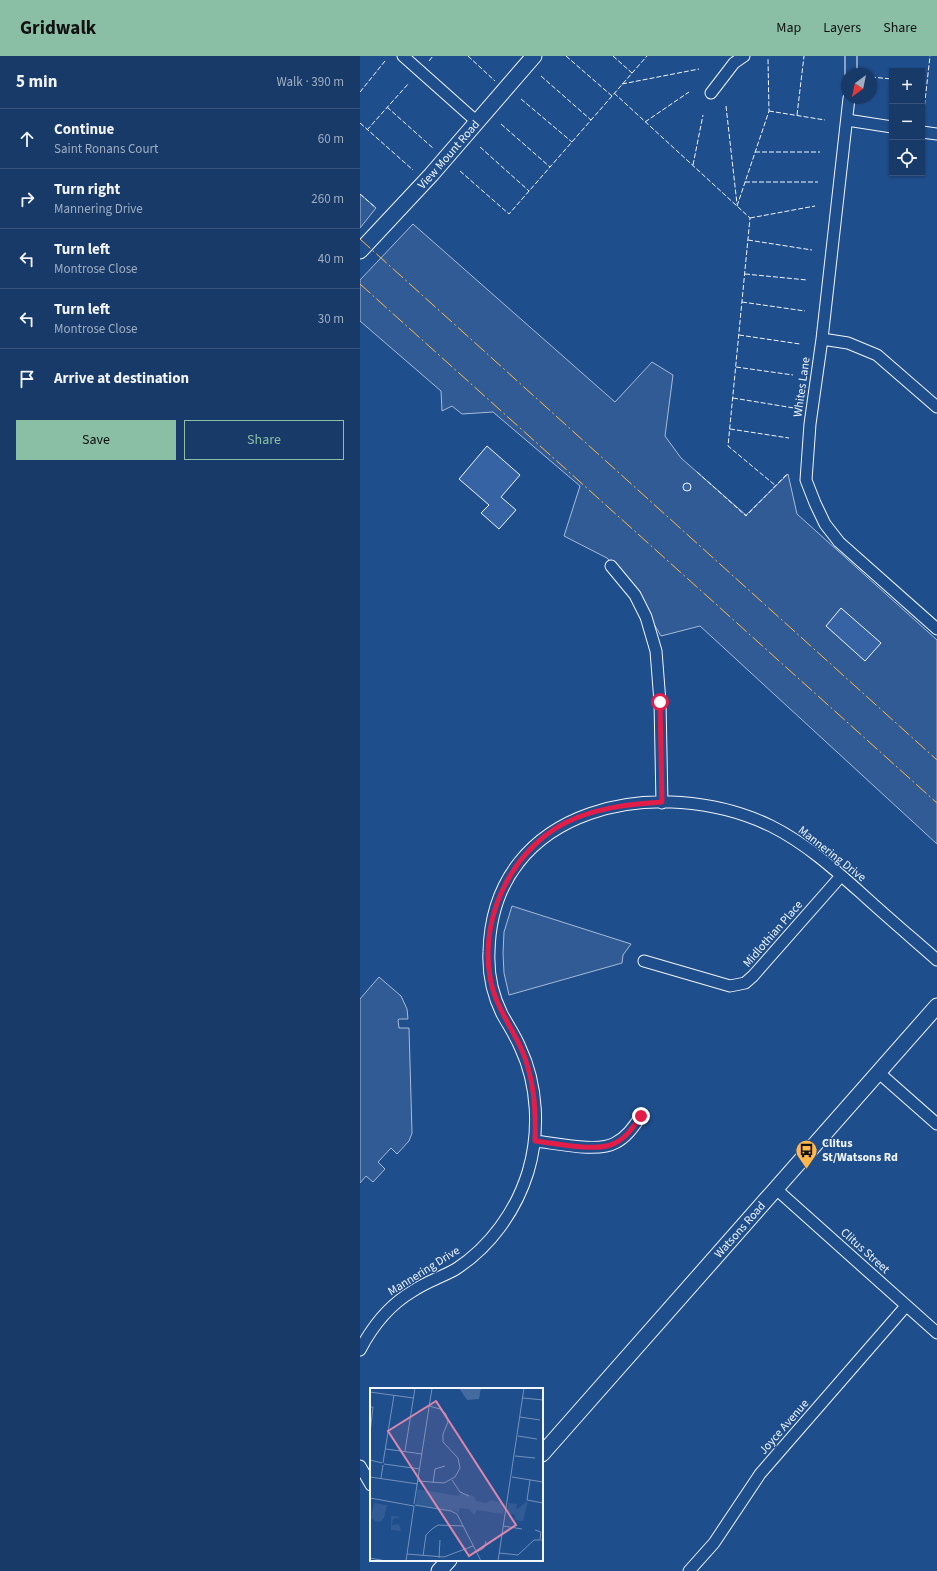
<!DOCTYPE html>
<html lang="en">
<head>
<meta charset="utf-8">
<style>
  body { margin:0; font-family:"Source Sans 3",sans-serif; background:#20416f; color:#f1f3f6 }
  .controls { position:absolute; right:12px; top:12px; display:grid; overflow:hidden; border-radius:0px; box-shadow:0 1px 3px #0004 }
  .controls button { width:36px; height:36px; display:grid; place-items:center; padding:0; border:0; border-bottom:1px solid #36547d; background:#173a69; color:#f1f3f6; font:20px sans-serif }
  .compass { position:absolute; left:481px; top:12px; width:36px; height:36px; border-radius:50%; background:#173a69; box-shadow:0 1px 3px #0004; rotate:213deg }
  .stop { position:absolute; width:12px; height:12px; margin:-9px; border:3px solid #e11d48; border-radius:50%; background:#fff }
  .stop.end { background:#e11d48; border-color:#fff; box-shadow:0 1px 4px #0008 }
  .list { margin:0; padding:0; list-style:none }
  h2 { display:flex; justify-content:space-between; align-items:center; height:52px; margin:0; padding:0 16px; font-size:17px }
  h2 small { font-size:13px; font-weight:400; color:#9eadc0 }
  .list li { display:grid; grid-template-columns:26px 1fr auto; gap:12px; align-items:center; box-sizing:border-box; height:60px; padding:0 16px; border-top:1px solid #36547d }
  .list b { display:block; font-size:15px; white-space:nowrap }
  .list p { margin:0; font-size:13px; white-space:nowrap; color:#9eadc0 }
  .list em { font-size:13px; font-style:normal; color:#9eadc0 }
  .actions { display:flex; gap:8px; padding:12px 16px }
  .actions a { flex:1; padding:9px 0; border:1px solid #8abfa5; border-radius:0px; text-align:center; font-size:14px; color:#8abfa5 }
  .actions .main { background:#8abfa5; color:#111 }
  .icon { flex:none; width:22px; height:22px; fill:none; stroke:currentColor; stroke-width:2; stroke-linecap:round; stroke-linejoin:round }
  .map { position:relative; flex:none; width:577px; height:1515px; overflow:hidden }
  header { display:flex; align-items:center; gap:24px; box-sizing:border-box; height:56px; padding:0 20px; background:#8abfa5; color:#111 }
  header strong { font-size:19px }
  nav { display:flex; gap:22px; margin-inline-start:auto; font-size:14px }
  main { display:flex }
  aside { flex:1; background:#173a69 }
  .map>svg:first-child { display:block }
</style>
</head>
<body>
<header>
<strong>Gridwalk</strong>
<nav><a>Map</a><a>Layers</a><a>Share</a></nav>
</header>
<main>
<aside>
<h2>5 min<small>Walk · 390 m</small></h2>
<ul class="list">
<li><svg class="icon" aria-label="ahead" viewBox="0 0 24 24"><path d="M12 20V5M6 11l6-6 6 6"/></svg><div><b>Continue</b><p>Saint Ronans Court</p></div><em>60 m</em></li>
<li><svg class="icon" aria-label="right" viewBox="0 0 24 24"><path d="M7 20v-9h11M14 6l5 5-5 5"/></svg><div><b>Turn right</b><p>Mannering Drive</p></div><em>260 m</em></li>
<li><svg class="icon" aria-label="left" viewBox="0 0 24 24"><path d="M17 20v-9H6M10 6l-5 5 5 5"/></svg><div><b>Turn left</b><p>Montrose Close</p></div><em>40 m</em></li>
<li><svg class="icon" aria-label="left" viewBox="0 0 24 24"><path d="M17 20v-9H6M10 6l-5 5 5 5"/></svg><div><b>Turn left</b><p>Montrose Close</p></div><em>30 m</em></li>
<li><svg class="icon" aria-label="arrive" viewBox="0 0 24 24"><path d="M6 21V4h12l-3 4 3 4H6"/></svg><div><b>Arrive at destination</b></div></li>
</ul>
<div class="actions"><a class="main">Save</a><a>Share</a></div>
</aside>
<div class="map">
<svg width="577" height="1515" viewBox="0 0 577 1515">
  <rect width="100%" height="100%" fill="#1f4e8c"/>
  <path fill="#305b95" stroke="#a8bbd7" d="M0 138 16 152 0 172Z
    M53 168 255 346 292 306 313 319 305 380 321 402 386 459 428 418 437 458 577 584V788L340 570 301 580 269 525 247 502 204 480 220 430 133 356 102 358 92 350 82 355 81 335 0 265V224Z
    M152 850 271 888 263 899 262 907 149 939 144 917 143 897 144 876Z
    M19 921 41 940 47 953 48 963H39L38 964 39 972H49L52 1077 49 1085 37 1098 31 1092 18 1106 25 1113 13 1126 6 1120 0 1127V943Z"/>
  <path fill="#3563a3" stroke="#f2f6ff" d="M127 390 160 419 141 441 156 454 139 473 121 457 129 449 99 423Z
    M323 431a4 4 0 1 1 8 0a4 4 0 1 1-8 0Z
    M481 552 521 587 505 605 466 570Z"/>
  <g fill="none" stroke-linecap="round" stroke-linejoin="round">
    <defs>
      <path id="street" d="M43 0 116 65
        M491 18V0
        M351 37 374 7 384 0
        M489 42 462 283 450 368 446 424 455 447 465 468 479 486 577 573
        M487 64 532 71
        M562 76 577 78
        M462 283 488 287 517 299 577 351
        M251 510 275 539 286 561 296 595 300 646 302 747
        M284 905 370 930 385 927 393 920 481 820
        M518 1016 577 1068
        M175 1085C195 1087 238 1097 255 1087 267 1081 274 1070 281 1060
        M416 1133 577 1277
        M0 1294C13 1269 29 1249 53 1235 66 1226 82 1221 96 1213 130 1191 156 1155 168 1116 180 1076 178 1029 160 991 155 979 148 969 142 958 132 938 128 917 129 896 132 748 301 717 411 770 445 787 473 812 501 837 526 860 552 882 577 904
        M0 1410 11 1429
        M329 1515 354 1487 400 1418 546 1250"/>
      <g id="secondary">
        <path id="s1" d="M0 195 71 119 174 0"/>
        <path id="s2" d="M182 1398 577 950"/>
        <path d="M79 1515 89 1504"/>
      </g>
    </defs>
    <use href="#street" stroke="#f2f6ff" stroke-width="13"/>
    <use href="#secondary" stroke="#f2f6ff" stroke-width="17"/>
    <use href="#street" stroke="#1f4e8c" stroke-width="11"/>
    <use href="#secondary" stroke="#1f4e8c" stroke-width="15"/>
    <path stroke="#f2f6ff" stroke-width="1" stroke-dasharray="5 2" stroke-linecap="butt" d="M108 0 135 25
      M206 0 252 40
      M253 0 272 17
      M69 5 73 0
      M181 20 231 64
      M511 21 532 23
      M262 28 339 13
      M0 36 25 5
      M254 37 390 162 368 390 416 430
      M161 43 212 86
      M366 50 377 148
      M27 51 74 93
      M409 55 465 64
      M437 59 444 0
      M563 63 570 0
      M285 66 329 36
      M0 67 53 114
      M141 68 190 111
      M7 74 49 27
      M120 91 169 135
      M395 96H460
      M333 109 343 59
      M100 115 149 158 287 0
      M385 126H458
      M0 138 16 152
      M377 150 409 55 408 3
      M390 162 455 150
      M388 184 452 194
      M385 218 447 224
      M382 246 445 255
      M379 279 440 288
      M376 311 433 319
      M373 342 434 352
      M370 373 429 382
      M337 416 386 460 427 418"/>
    <path stroke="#ffb74d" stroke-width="1" stroke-dasharray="14 3 2 3" stroke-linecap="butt" d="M0 183 577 704
      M0 228 577 747"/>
  </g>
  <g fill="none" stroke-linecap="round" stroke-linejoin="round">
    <path stroke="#e11d48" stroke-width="5" d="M281 1060C274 1070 267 1081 255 1087 238 1097 195 1087 175 1085 176 1052 174 1020 160 990 149 967 134 947 130 921 119 858 155 786 216 762 243 751 272 748 302 746L300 646"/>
  </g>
  <defs>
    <symbol id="bus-pin" viewBox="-11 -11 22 30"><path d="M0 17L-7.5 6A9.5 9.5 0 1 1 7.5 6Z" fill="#ffb74d" stroke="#1f4e8c"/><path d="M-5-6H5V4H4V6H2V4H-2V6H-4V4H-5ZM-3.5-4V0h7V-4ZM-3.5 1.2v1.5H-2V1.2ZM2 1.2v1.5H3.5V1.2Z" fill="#111"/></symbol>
  </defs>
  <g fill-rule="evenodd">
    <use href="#bus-pin" x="434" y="1082" width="25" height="34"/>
  </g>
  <g text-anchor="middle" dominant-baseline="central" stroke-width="3" stroke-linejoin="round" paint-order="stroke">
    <g font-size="12" fill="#f2f6ff" stroke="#1f4e8c">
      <text stroke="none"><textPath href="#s1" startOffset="131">View Mount Road</textPath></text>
      <text transform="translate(442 331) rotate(-82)">Whites Lane</text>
      <text transform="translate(472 798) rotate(38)">Mannering Drive</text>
      <text transform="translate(413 878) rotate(-49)">Midlothian Place</text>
      <text stroke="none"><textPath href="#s2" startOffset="299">Watsons Road</textPath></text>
      <text transform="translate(505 1195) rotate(42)">Clitus Street</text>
      <text transform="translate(64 1215) rotate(-32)">Mannering Drive</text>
      <text transform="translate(424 1371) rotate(-49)">Joyce Avenue</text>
    </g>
    <g font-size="12" font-weight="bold" fill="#f2f6ff" stroke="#1f4e8c" text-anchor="start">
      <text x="462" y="1087">Clitus<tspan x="462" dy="14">St/Watsons Rd</tspan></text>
    </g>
  </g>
  <g transform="translate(10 1332)">
    <rect width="173" height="173" fill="#1f4e8c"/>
    <path d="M47 101 88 108 91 105 104 108 106 113 116 115 121 112 135 116 133 126 107 122 104 127 99 121 90 120 89 125 86 123 46 117ZM156 114H158L153 133 145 132V127L137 125 138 115 147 116 146 122ZM4 115 17 117 14 130 10 134 5 133 1 129ZM21 128 32 129 23 131 22 137 29 136 31 143 21 142Z" fill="#305b95"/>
    <path d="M89 0H111L109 11 97 12Z" fill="#446ba0"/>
    <path fill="none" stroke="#7391ba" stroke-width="1" d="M0 4 43 10M153 10 173 12M0 19H3L0 45M150 29 170 32M148 48 167 51M16 61 52 66M35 63 45 0M145 68 165 70M0 72 12 75M13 75 24 7M14 76 50 81M0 89 48 96M142 89 173 94M11 90 13 77M82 92 90 104 99 108M160 92 157 112 173 115M48 93 74 95 85 89 90 80 88 70 73 54V46L78 34 76 26 70 21 59 18M63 95 65 81 75 78M0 110 44 118M44 116 62 0M45 117 81 123 87 126 111 173M133 138 152 141M165 142 171 144 170 151M107 164 114 160 116 153M129 165 148 167 164 152H173M37 166 74 169 103 158M53 168 56 147 62 141 68 137 93 138M0 170 16 173M69 170 70 152M36 173 44 118M128 173 154 0"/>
    <path fill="#da87ad" fill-opacity="0.15" stroke="#da87ad" stroke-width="2" d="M66 13 146 137 99 168 18 43Z"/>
    <rect width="173" height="173" fill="none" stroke="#f2f6ff" stroke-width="2"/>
  </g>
</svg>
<div class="controls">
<button>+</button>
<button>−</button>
<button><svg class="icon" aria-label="locate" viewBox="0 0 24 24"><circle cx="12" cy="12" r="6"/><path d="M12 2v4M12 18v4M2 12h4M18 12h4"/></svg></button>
</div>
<svg class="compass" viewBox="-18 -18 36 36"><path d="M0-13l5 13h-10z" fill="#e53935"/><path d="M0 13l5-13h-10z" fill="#9eadc0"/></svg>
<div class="stop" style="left:300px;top:646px"></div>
<div class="stop end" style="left:281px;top:1060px"></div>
</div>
</main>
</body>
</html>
